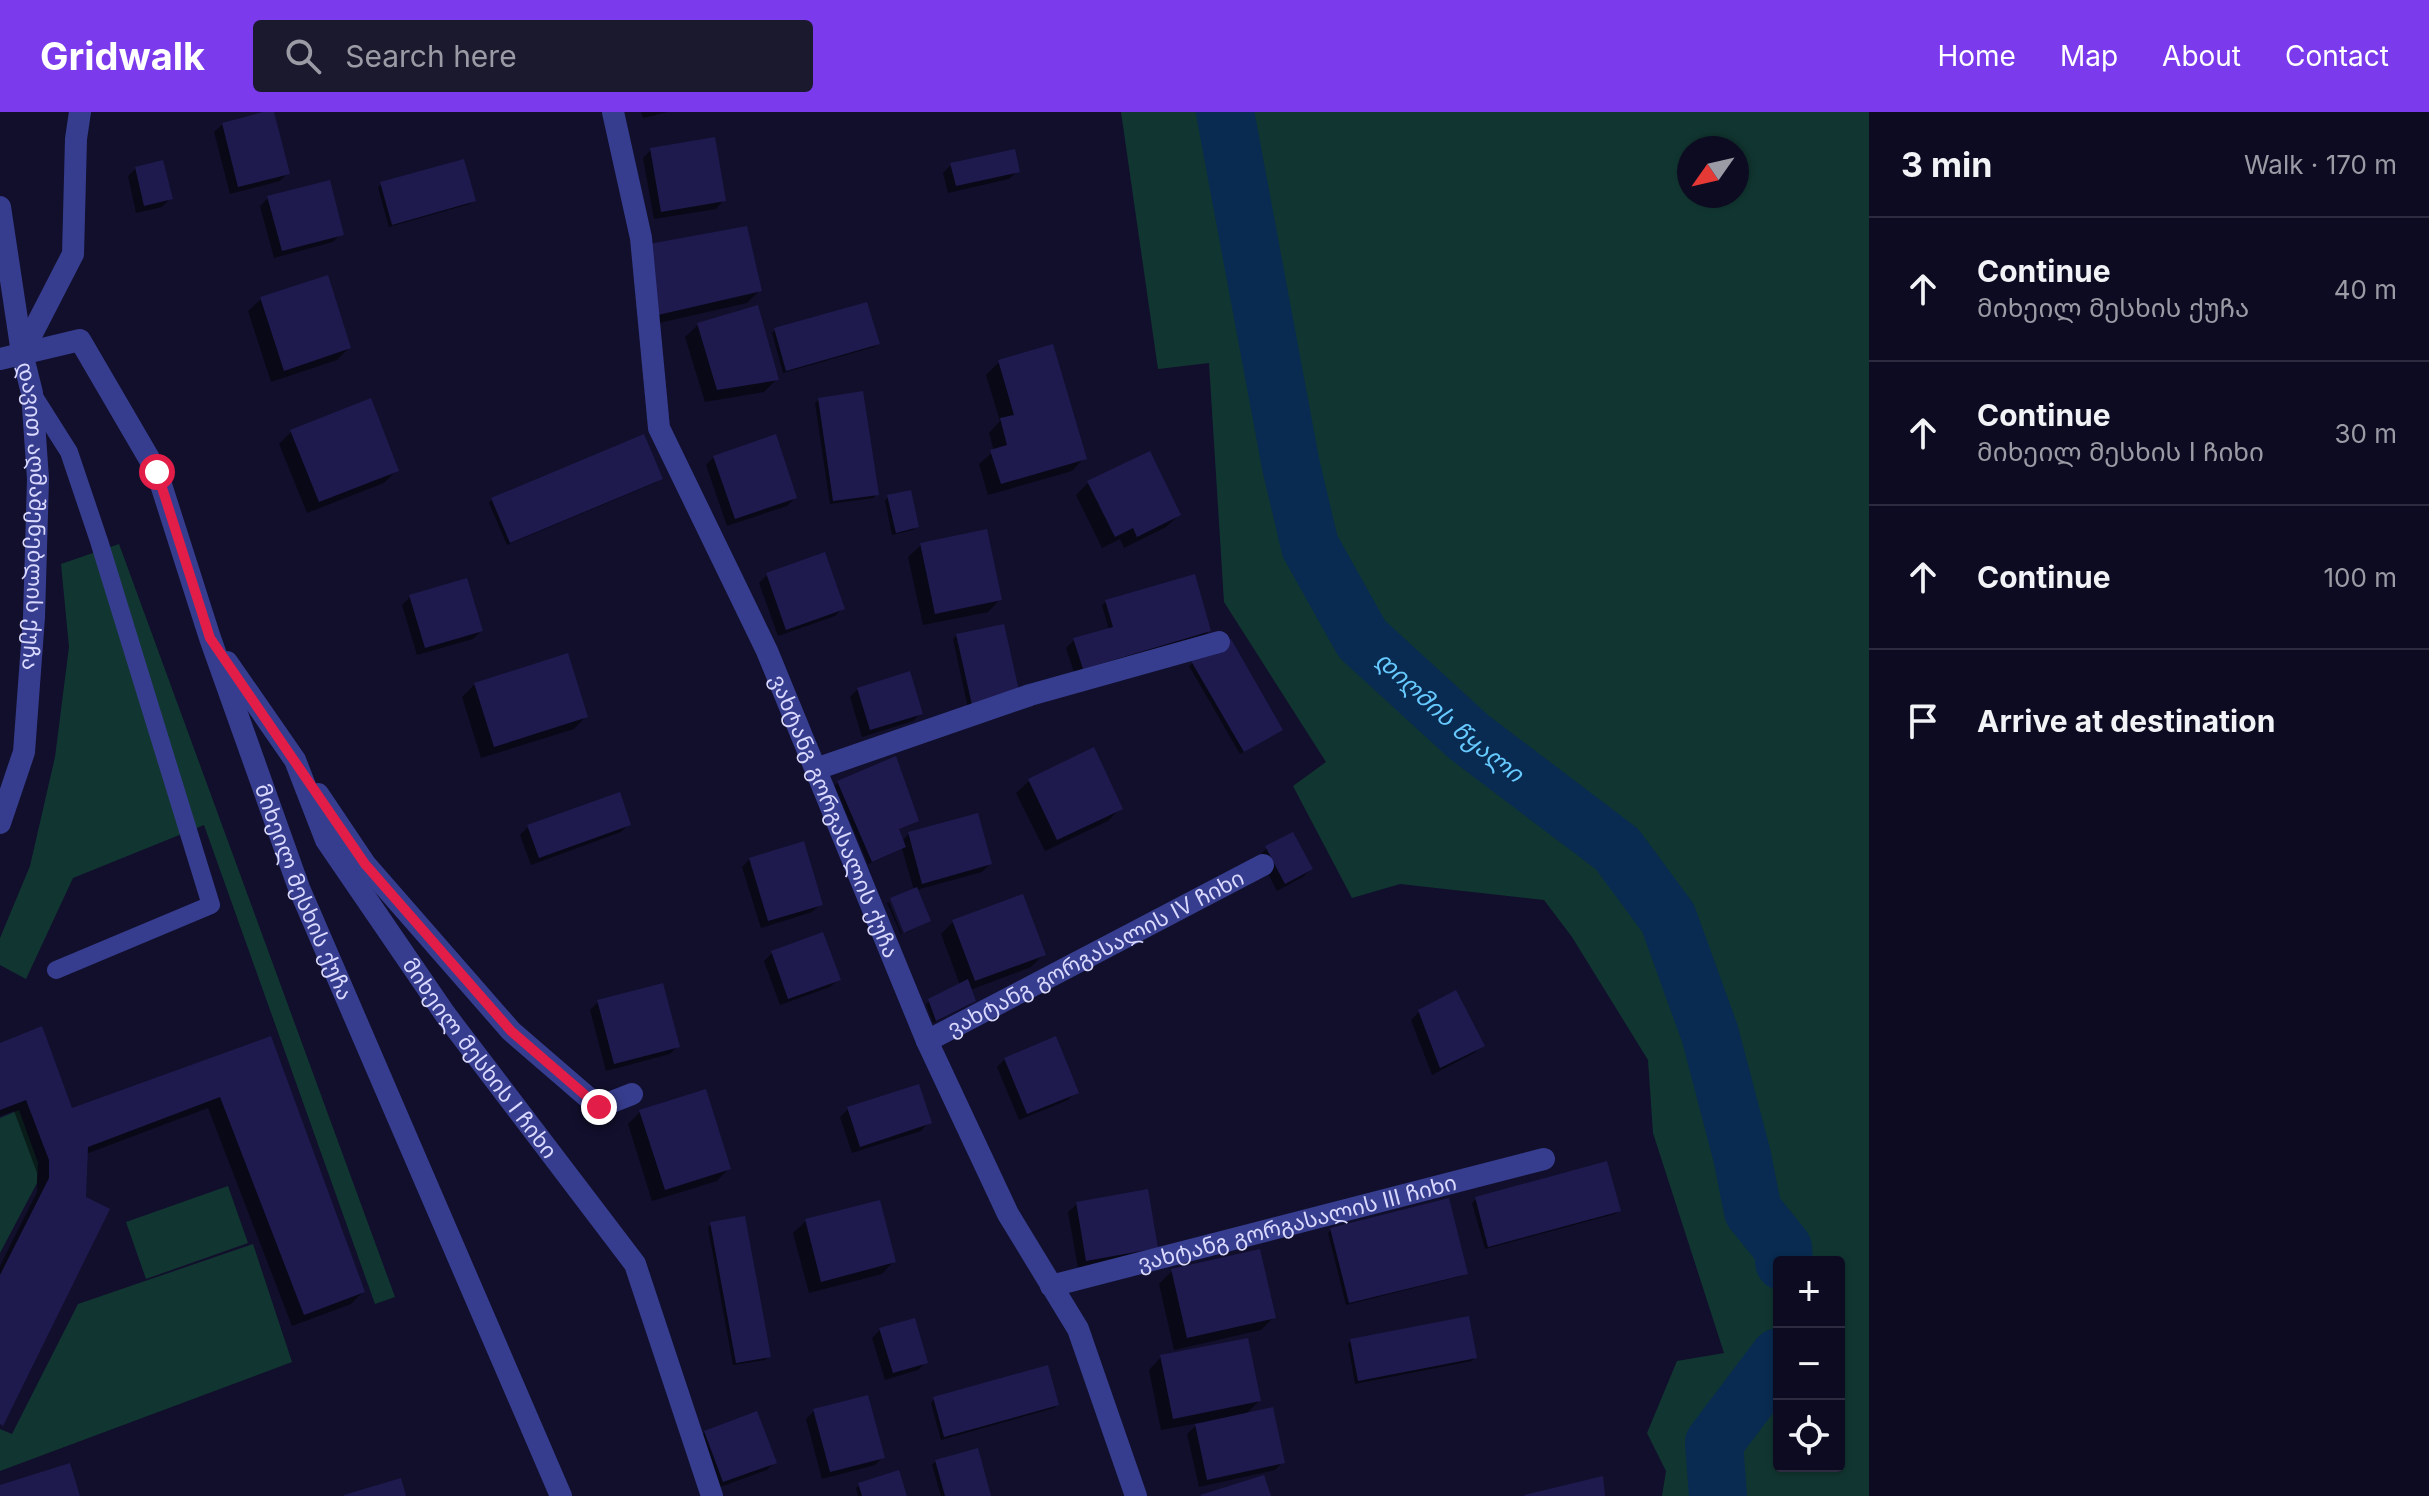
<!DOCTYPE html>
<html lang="en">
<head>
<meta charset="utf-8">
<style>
  body { margin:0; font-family:Inter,"Noto Sans Georgian",sans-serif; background:#1b192e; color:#f1f3f6 }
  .controls { position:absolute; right:24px; bottom:24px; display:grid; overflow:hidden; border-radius:8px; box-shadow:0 2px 6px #0004 }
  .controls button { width:72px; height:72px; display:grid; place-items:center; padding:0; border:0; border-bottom:2px solid #2d2b3f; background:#0d0b21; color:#f1f3f6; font:40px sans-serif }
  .compass { position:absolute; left:1677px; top:24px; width:72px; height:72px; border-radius:50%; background:#0d0b21; box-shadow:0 2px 6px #0004; rotate:236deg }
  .stop { position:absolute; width:24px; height:24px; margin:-18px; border:6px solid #e11d48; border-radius:50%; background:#fff }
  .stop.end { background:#e11d48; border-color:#fff; box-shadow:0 2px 8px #0008 }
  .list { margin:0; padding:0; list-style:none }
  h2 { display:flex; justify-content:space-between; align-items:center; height:104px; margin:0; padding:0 32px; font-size:34px }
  h2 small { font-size:26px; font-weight:400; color:#9a9ba5 }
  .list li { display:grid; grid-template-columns:52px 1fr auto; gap:24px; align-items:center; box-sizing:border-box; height:144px; padding:0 32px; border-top:2px solid #2d2b3f }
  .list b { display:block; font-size:30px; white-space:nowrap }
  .list p { margin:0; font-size:26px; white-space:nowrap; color:#9a9ba5 }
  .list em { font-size:26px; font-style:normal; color:#9a9ba5 }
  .icon { flex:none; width:44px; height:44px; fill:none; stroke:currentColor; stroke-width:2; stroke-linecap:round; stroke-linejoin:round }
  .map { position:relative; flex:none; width:1869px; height:1384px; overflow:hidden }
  header { display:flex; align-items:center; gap:48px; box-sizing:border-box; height:112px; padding:0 40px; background:#7c3aed; color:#fff }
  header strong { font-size:38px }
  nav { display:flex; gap:44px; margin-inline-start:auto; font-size:28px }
  .search { width:560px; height:72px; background:#1b192e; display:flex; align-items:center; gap:20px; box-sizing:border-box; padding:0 28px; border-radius:8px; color:#9a9ba5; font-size:30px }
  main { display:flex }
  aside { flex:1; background:#0d0b21 }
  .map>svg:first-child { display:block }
</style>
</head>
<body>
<header>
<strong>Gridwalk</strong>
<div class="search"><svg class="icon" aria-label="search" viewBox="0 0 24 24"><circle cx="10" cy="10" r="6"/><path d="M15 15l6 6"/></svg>Search here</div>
<nav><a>Home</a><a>Map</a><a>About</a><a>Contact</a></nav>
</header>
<main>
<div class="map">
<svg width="1869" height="1384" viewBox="0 0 1869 1384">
  <rect width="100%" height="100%" fill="#110f2c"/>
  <path fill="#113631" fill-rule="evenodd" d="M1121 0H1869V1384H1662L1666 1359 1647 1321 1677 1249 1724 1241 1653 1021 1648 948 1572 825 1544 788 1400 772 1352 786 1293 674 1326 650 1224 490 1209 251 1158 257ZM1689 36H1737V84H1689ZM1779 1150H1839V1354H1779Z
    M119 432 395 1185 375 1192 204 713 73 766 26 867 0 853V826L30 754 55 645 69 535 61 452Z
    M19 998 38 1051 37 1071 0 1141V1006Z
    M228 1074 248 1131 146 1167 126 1110Z
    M253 1132 292 1250 0 1359V1317L12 1322 78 1192Z"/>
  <path fill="#0007" d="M272 0 288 61 280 69 230 82 214 20 223 12Z
    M641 0H668L643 6Z
    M651 38 724 88 716 97 654 107 643 46Z
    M951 53 1018 59 1009 67 948 81 943 61Z
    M136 56 170 87 162 95 136 101 128 64Z
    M381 72 473 88 470 92 389 115 378 76Z
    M268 86 341 122 333 130 274 146 260 94Z
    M637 166 759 179 747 191 646 214Z
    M261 187 349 236 337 248 271 270 248 199Z
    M698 213 776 268 764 280 705 290 685 225Z
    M775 218 878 232 874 235 783 261 772 221Z
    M1051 235 1084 346 1072 359 988 383 979 352 994 339 989 321 1000 309 986 263 999 250Z
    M819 287 877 382 873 386 830 392 815 291Z
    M291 320 397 358 384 371 307 401 279 332Z
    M714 345 795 386 787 394 727 414 706 353Z
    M661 367 657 370 507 433 489 391 492 387Z
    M1088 371 1179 403 1166 415 1124 436 1120 427 1102 436 1076 383Z
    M888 385 917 415 913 418 892 423 885 389Z
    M921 433 1000 487 988 500 923 513 908 445Z
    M767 463 843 496 835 504 778 524 759 471Z
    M410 485 481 519 473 527 417 543 402 493Z
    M1106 490 1209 518 1206 522 1116 548 1075 563 1066 536 1074 528 1109 518 1102 493Z
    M957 523 1018 582 968 596 953 527Z
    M1193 551 1277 621 1240 642 1189 554Z
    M475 572 586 604 574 617 481 646 462 585Z
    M858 577 921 601 913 609 862 625 850 585Z
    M1029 669 1121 696 1108 709 1045 739 1016 681Z
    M838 670 917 708 897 718 902 729 909 722 990 752 982 760 916 778 929 809 906 821 892 787 914 778 902 737 868 752 835 674Z
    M629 712 621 720 531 753 520 723 528 715Z
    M1267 736 1311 757 1303 765 1277 779 1259 744Z
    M750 747 821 792 812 800 761 816 742 755Z
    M889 790 902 822 901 823 887 791Z
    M953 810 1043 843 1031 855 970 878V892L933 911 926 892 960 873 941 822Z
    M772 841 839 867 830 875 780 893 764 849Z
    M598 890 678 934 670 942 606 959 590 898Z
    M1419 900 1482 933 1474 941 1432 963 1411 908Z
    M270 927 363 1180 351 1192 292 1214 208 996 86 1042 0 1313V1154L37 1080V1061L14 999 0 1004V933L71 999Z
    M1005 947 1076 980 1068 988 1019 1008 997 955Z
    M848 997 929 1010 921 1019 852 1041 840 1005Z
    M640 1000 729 1056 717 1069 652 1089 628 1012Z
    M1146 1080 1148 1144 1078 1156 1068 1100 1077 1092Z
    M1476 1087 1619 1099 1615 1102 1485 1137 1472 1091Z
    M806 1109 894 1149 882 1162 809 1181 793 1121Z
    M711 1112 769 1244 765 1248 733 1253 708 1116Z
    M1331 1118 1466 1161 1462 1164 1346 1193 1328 1121Z
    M1172 1159 1274 1205 1261 1218 1174 1238 1159 1172Z
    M880 1218 926 1250 918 1258 885 1268 872 1226Z
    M1351 1229 1475 1246 1472 1249 1355 1272 1348 1232Z
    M1161 1245 1259 1289 1245 1303 1283 1350 1275 1358 1199 1375 1187 1322 1199 1311 1161 1318 1149 1258Z
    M934 1287 1057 1293 1054 1296 941 1328 931 1291Z
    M814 1299 883 1345 875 1353 822 1367 806 1307Z
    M705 1320 775 1350 767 1358 715 1377 697 1329Z
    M936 1349 989 1384H941L932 1353Z
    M860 1373 905 1384H858L856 1376Z"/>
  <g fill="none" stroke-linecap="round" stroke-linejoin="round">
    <g stroke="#092b51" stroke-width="58">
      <path id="s1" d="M1225 0 1291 354 1310 434 1362 527 1469 625 1617 737 1668 806 1710 922 1742 1044 1753 1099 1783 1136 1784 1150"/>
      <path d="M1718 1384 1714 1331 1779 1245"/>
    </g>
  </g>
  <path fill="#1e1a4e" d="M263 0H274L290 62 238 75 222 11Z
    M715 25 726 89 661 100 650 36Z
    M1015 37 1020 60 956 74 950 51Z
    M464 47 476 89 392 113 380 70Z
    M163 48 173 87 144 94 135 55Z
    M330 68 344 123 282 139 267 84Z
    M747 114 762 179 658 203 649 132Z
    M328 163 351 236 284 259 260 185Z
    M867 190 880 232 786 259 774 216Z
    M758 193 779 268 717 278 697 211Z
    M1053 232 1087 347 1001 372 990 338 1007 333 1000 306 1014 303 998 248Z
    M863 279 879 383 833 389 818 286Z
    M371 286 399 359 319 390 290 318Z
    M644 322 663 367 510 431 491 386Z
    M776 322 797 386 735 407 713 344Z
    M1150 339 1181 403 1137 425 1133 416 1115 425 1087 369Z
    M911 378 919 415 896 421 887 383Z
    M987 417 1002 488 935 502 920 431Z
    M825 440 845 497 786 518 766 461Z
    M1195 462 1211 519 1083 557 1073 526 1113 515 1105 488Z
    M467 466 483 519 425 536 409 483Z
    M1004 512 1020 583 972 593 956 522Z
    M1231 527 1283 618 1244 640 1191 549Z
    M568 541 588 605 494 635 474 571Z
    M910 559 923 602 870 618 857 576Z
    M1094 635 1123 697 1057 728 1028 667Z
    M896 644 919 709 899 717 906 735 872 750 837 669Z
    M620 680 631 713 539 746 527 713Z
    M978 701 992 752 922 772 908 720Z
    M1293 720 1313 757 1285 772 1265 734Z
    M804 729 823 793 768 809 749 746Z
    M917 775 931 809 904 821 890 786Z
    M1023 782 1046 843 975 869 952 808Z
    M823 820 841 868 788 887 771 839Z
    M968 867 976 889 936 909 928 887Z
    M663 871 680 935 614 952 597 888Z
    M1456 878 1485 934 1440 956 1418 898Z
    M42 914 72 996 271 924 365 1180 304 1203 220 985 88 1035 86 1085 110 1097 3 1314 0 1312V1163L49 1066V1048L26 988 0 998V931Z
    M1056 924 1079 981 1027 1002 1004 946Z
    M919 972 932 1011 860 1035 847 995Z
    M706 977 731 1057 665 1078 639 998Z
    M1607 1049 1621 1099 1488 1135 1475 1085Z
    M1148 1077 1158 1136 1086 1149 1076 1090Z
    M1449 1086 1468 1162 1349 1191 1330 1116Z
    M880 1088 896 1150 821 1170 805 1107Z
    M745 1104 771 1245 736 1251 710 1110Z
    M1260 1137 1276 1206 1187 1226 1171 1157Z
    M1469 1204 1477 1246 1358 1269 1350 1227Z
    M915 1206 928 1251 893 1261 879 1216Z
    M1248 1226 1261 1289 1173 1307 1160 1243Z
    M1048 1253 1059 1293 944 1325 933 1285Z
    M868 1283 885 1346 830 1360 813 1297Z
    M1273 1295 1285 1351 1207 1368 1195 1312Z
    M757 1299 777 1351 723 1370 704 1319Z
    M978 1336 991 1384H945L935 1348Z
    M70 1351 80 1384H0V1373Z
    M899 1358 907 1384H862L858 1371Z
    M1264 1363 1271 1384H1201L1200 1383Z
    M1603 1364 1605 1384H1525L1524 1383Z
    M401 1366 406 1384H344V1383Z"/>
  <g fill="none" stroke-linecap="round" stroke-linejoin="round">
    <path stroke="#373d8e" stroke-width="18" d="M33 283 69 340 99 429 211 793 56 858"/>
    <g stroke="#373d8e" stroke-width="22">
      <path id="s2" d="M613 0 641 126 659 316 767 539 927 929 1008 1102 1078 1217 1136 1384"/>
      <path d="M22 241 73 142 76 27 80 0"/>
      <path id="s3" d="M0 247 80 228 157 360 210 526 299 776 561 1384"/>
      <path id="s4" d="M227 550 295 648 326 728 445 902 635 1152 712 1384"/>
      <path d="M816 657 1030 583 1219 530"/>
      <path d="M318 682 365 752 511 919 599 995 632 982"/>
      <path id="s5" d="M927 929 1263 753"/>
      <path id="s6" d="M1051 1174 1544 1047"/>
    </g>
    <path stroke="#373d8e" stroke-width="22" id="s7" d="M0 95 22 241 32 281 38 367 34 505 24 640 0 711"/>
  </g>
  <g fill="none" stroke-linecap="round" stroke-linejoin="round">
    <path stroke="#e11d48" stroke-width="10" d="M157 360 210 526 365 752 511 919 599 995"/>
  </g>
  <g text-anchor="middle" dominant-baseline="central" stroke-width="8" stroke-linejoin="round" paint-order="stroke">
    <g font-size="22" fill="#d9d9ff" stroke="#110f2c">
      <text stroke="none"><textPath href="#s7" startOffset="312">დავით აღმაშენებლის ქუჩა</textPath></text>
      <text stroke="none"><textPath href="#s2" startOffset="746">ვახტანგ გორგასალის ქუჩა</textPath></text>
      <text stroke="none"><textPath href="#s3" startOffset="680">მიხეილ მესხის ქუჩა</textPath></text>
      <text stroke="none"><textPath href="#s5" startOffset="190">ვახტანგ გორგასალის IV ჩიხი</textPath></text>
      <text stroke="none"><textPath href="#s4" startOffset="472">მიხეილ მესხის I ჩიხი</textPath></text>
      <text stroke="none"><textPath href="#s6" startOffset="254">ვახტანგ გორგასალის III ჩიხი</textPath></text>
    </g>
    <g font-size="24" font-style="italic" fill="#67caff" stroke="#110f2c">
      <text stroke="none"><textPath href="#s1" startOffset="666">დიღმის წყალი</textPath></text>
    </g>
  </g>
</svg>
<div class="controls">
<button>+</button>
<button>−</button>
<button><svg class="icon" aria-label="locate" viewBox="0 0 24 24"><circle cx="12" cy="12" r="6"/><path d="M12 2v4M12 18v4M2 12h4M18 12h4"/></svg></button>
</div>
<svg class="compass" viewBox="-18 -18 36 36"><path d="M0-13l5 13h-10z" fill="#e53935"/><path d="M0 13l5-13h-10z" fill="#9a9ba5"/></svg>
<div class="stop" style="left:157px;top:360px"></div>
<div class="stop end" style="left:599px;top:995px"></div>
</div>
<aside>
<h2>3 min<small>Walk · 170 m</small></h2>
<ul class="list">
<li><svg class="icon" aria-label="ahead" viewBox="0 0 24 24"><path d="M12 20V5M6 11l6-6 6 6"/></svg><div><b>Continue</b><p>მიხეილ მესხის ქუჩა</p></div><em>40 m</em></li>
<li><svg class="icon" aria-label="ahead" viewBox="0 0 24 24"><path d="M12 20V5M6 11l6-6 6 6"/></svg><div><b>Continue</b><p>მიხეილ მესხის I ჩიხი</p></div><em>30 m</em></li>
<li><svg class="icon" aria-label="ahead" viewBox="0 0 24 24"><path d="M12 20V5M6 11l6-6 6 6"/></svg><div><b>Continue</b></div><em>100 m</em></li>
<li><svg class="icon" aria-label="arrive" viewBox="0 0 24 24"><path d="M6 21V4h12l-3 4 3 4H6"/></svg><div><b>Arrive at destination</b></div></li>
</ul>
</aside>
</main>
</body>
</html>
